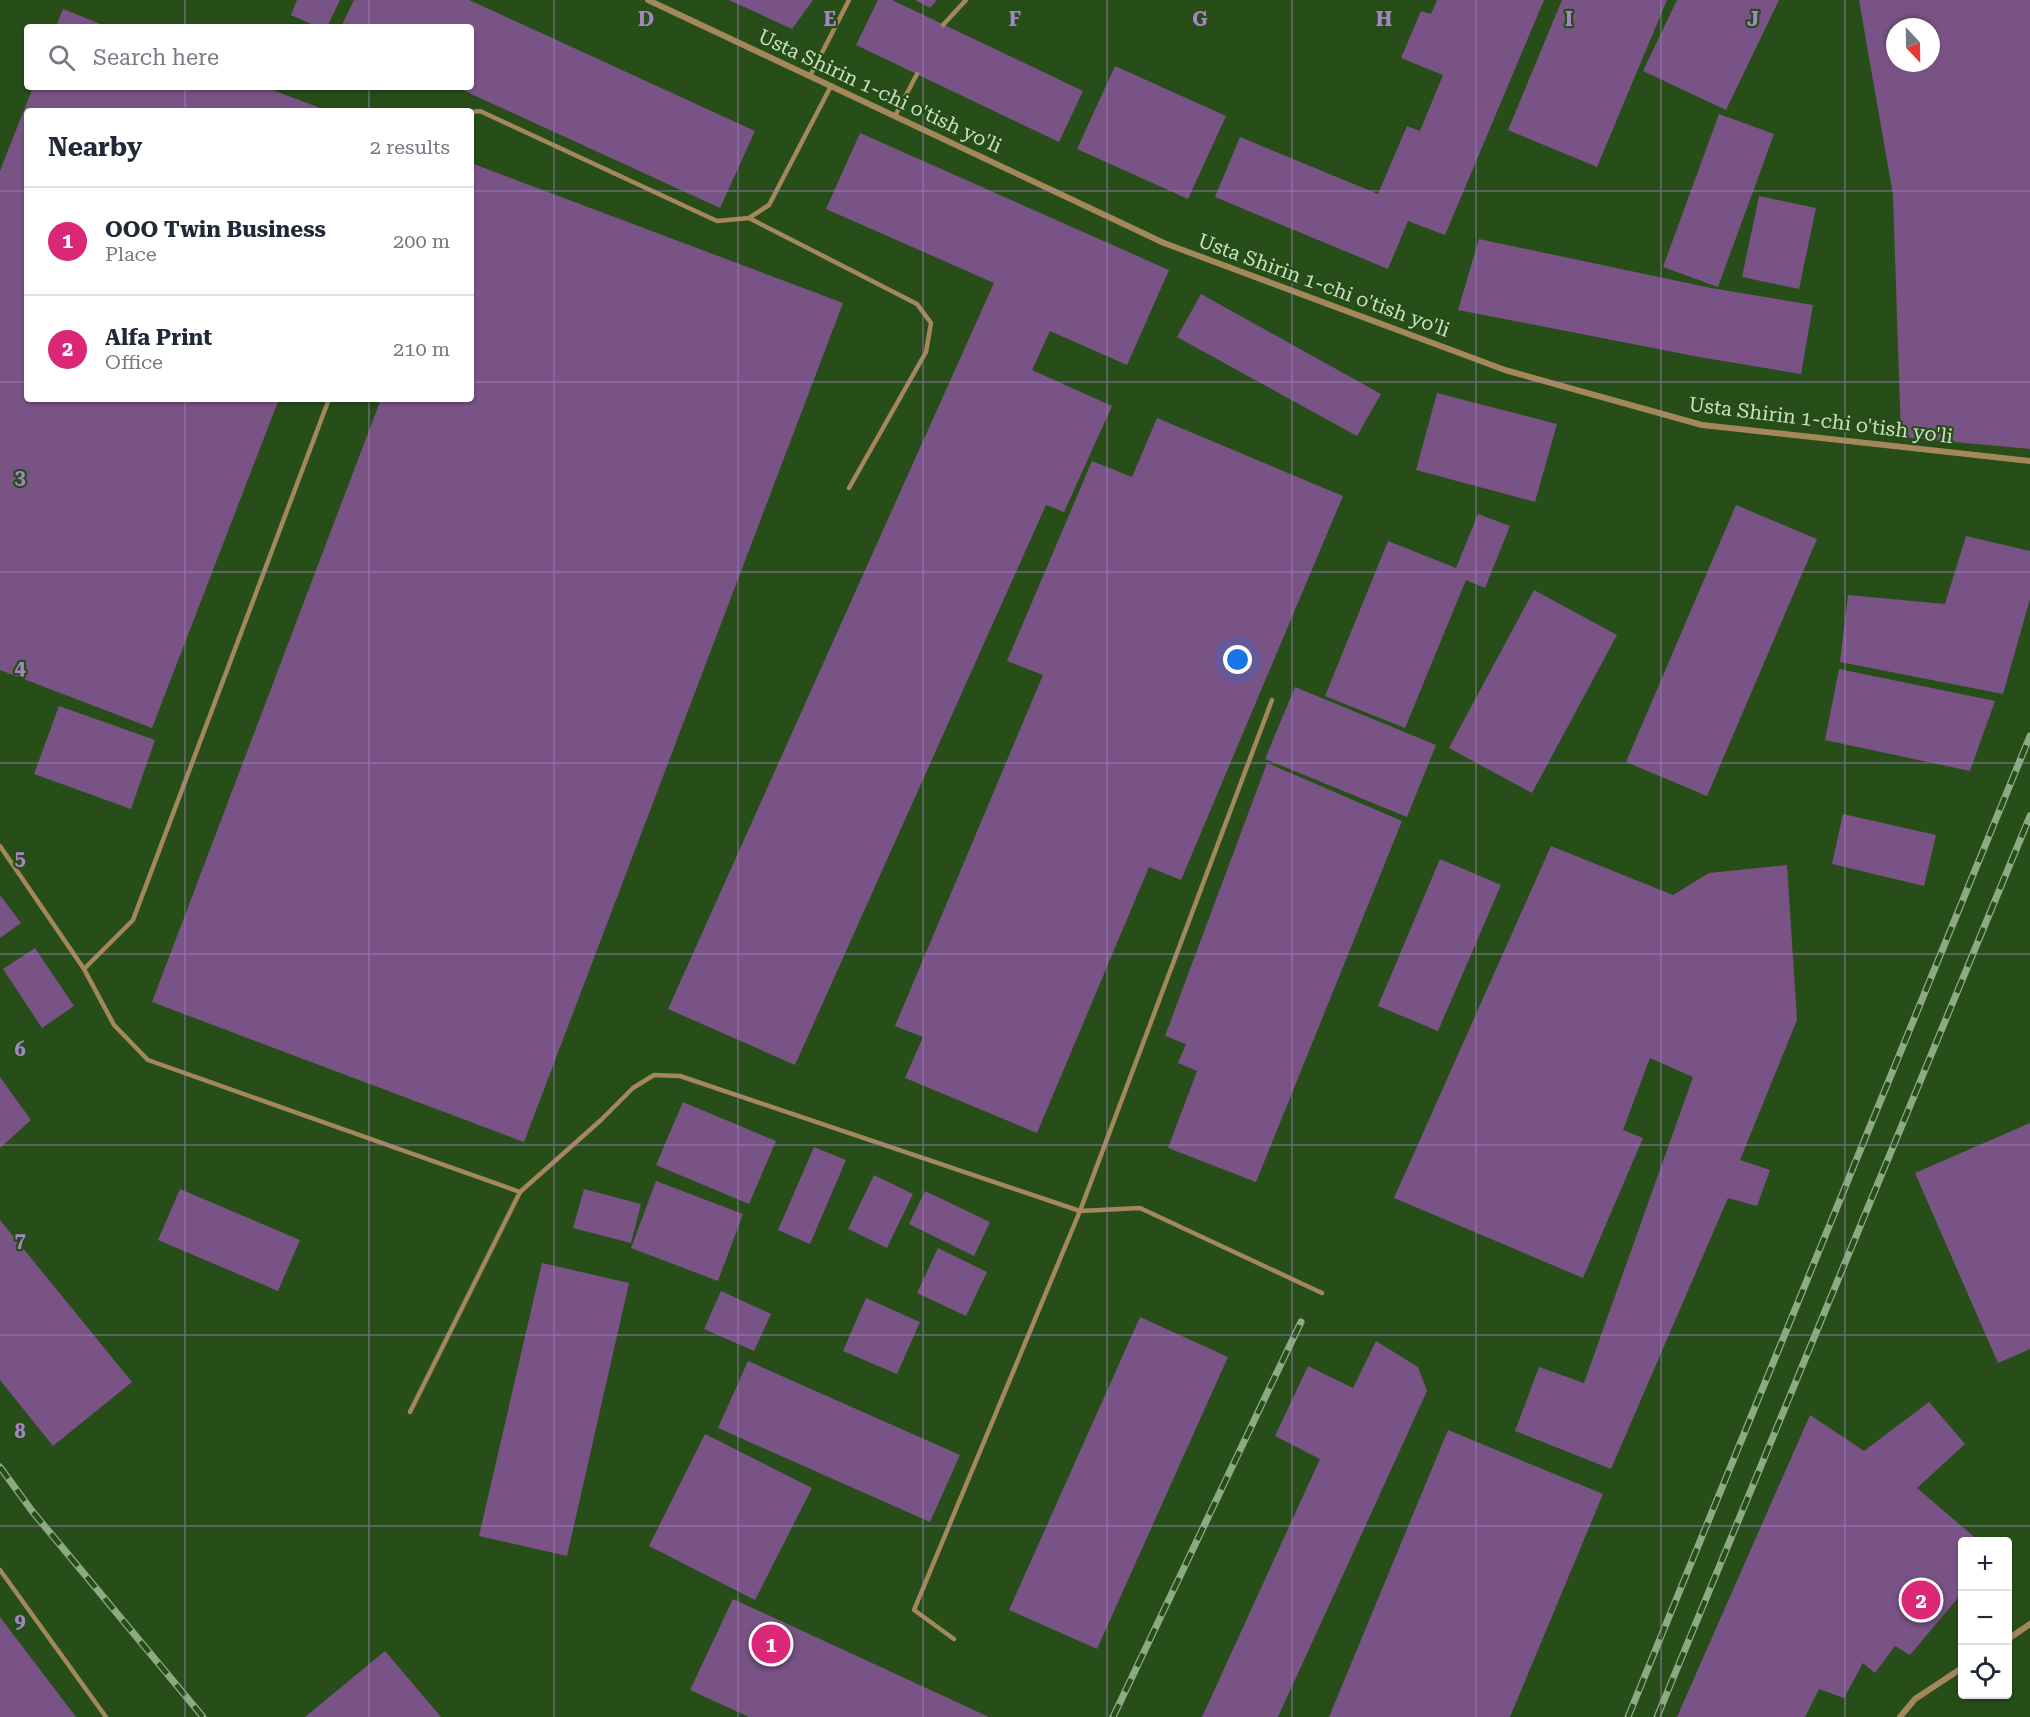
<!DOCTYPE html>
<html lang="en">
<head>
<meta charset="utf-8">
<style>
  body { margin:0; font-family:"Roboto Serif",serif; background:#f2f2f3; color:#1f2937 }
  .controls { position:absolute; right:18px; bottom:18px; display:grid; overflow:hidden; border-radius:6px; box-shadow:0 2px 4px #0004 }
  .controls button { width:54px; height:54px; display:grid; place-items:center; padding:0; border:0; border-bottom:2px solid #e0e1e3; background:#fff; color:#1f2937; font:30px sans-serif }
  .compass { position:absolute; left:1886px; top:18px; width:54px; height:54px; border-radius:50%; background:#fff; box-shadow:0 2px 4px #0004; rotate:158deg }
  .you { position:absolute; left:1238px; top:660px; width:21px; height:21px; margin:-15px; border:4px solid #fff; border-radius:50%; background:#1a73e8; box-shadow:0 0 0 9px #1a73e833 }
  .badge { display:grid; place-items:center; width:39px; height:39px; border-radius:50%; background:#db2777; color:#fff; font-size:20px; font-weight:700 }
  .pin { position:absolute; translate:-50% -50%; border:3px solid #fff; box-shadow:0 2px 6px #0006 }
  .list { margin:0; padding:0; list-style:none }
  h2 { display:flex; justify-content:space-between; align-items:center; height:78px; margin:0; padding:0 24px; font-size:26px }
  h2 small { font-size:20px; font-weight:400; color:#747a83 }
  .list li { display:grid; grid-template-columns:39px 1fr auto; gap:18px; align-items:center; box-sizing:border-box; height:108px; padding:0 24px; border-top:2px solid #e0e1e3 }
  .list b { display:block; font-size:22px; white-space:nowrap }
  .list p { margin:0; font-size:20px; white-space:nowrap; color:#747a83 }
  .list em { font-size:20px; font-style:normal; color:#747a83 }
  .icon { flex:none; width:33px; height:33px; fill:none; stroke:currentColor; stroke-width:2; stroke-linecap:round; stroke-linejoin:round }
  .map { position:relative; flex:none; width:2030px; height:1717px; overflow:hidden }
  .search { position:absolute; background:#fff; box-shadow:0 2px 4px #0004; left:24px; top:24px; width:450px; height:66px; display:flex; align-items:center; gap:15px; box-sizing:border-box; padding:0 21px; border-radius:6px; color:#747a83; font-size:22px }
  .panel { position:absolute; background:#fff; box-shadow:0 2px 4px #0004; left:24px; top:108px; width:450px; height:294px; border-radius:6px }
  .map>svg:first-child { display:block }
</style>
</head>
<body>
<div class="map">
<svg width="2030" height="1717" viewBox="0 0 2030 1717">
  <rect width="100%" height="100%" fill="#274d19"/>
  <path fill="#7a5386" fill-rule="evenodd" d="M297 0H340L327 27H318L291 15Z
    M354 0H469L755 131 720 208 456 87H471V27H341Z
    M729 0H813L792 29Z
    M878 0H892L1083 91 1059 142 856 45Z
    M915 0H937L930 8Z
    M1437 0H1544L1445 235 1408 221 1388 269 1215 197 1240 137 1378 194 1407 126 1420 131 1443 75 1401 58 1421 11 1431 14Z
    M1562 0H1667L1597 167 1508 130Z
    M1677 0H1779L1726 110 1643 71Z
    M1859 0H2030V449L1901 437 1893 195ZM1895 27H1931V63H1895Z
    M63 9 108 27H56Z
    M1115 66 1226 116 1188 199 1077 149Z
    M33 87H265L328 111H27V399H279L152 728 0 670V171Z
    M1719 114 1774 134 1718 287 1663 267Z
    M860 133 1169 270 1127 365 1050 331 1032 370 1112 406 1064 512 1046 505 795 1065 668 1009 994 283 826 209Z
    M471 163 843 303 524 1142 152 1002 381 399H471Z
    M1759 196 1816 208 1799 289 1742 277Z
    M1479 239 1711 288 1813 305 1801 374 1699 357 1458 310Z
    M1201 294 1381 394 1357 436 1177 337Z
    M1437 393 1557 424 1535 502 1416 470Z
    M1157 418 1343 496 1181 880 1149 867 1037 1133 905 1078 923 1037 895 1026 1043 675 1007 661 1092 461 1132 477Z
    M1736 505 1817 539 1707 796 1626 762Z
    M1478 514 1510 526 1485 588 1466 580 1405 728 1325 696 1388 541 1456 568Z
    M1966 536 2030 551V599L2003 694 1840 662 1848 595 1945 604Z
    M1534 590 1617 635 1532 793 1449 748Z
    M1839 669 1995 701 1970 771 1825 740Z
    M1295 687 1436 745 1407 817 1265 759Z
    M59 706 155 740 131 809 34 774Z
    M1267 763 1402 821 1256 1182 1168 1148 1197 1071 1178 1063 1186 1044 1165 1036Z
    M1843 814 1936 835 1924 886 1832 864Z
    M1551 846 1673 895 1709 873 1787 865 1797 1020 1740 1160 1770 1170 1757 1206 1728 1198 1611 1469 1515 1431 1539 1367 1584 1383 1693 1077 1650 1058 1623 1130 1643 1138 1583 1278 1394 1198Z
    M1440 859 1501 885 1438 1031 1378 1006Z
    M0 895 21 923 0 938Z
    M35 948 74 1006 42 1028 3 969Z
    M0 1077 31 1120 0 1148Z
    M683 1102 776 1141 749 1204 656 1165Z
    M2030 1123V1349L1998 1363 1915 1173Z
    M814 1147 846 1160 810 1244 778 1230Z
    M874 1175 913 1194 887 1248 848 1229Z
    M656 1181 743 1214 718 1281 631 1248Z
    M180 1189 300 1240 278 1291 158 1240Z
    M584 1189 641 1204 631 1243 573 1228Z
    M925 1191 990 1222 974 1256 909 1224Z
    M0 1220 132 1382 53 1446 0 1380Z
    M938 1248 987 1272 966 1316 917 1293Z
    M542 1263 629 1283 567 1556 479 1536Z
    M721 1291 771 1314 754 1351 704 1329Z
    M866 1298 920 1322 897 1374 843 1351Z
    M1140 1317 1228 1357 1097 1649 1009 1610Z
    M1376 1341 1418 1367 1427 1391 1278 1717H1202L1320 1459 1275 1436 1308 1366 1353 1388Z
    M748 1361 960 1455 930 1522 718 1428Z
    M1929 1402 1965 1444 1917 1488 1980 1542H1962V1593L1910 1655 1895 1646 1875 1673 1863 1663 1844 1698 1819 1689 1805 1717H1677L1810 1415 1864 1451Z
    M1448 1430 1603 1494 1510 1717H1329Z
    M705 1434 812 1488 755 1600 649 1546Z
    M733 1599 989 1717H749L690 1690Z
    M0 1617 76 1717H0Z
    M385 1651 441 1717H305Z"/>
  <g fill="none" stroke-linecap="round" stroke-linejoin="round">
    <path stroke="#a4875a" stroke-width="4.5" d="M943 25 966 0
      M810 76 849 0
      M471 112 480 111 717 221 749 218 769 205 831 86
      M895 116 917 74
      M749 218 917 304 931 323 926 352 849 488
      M0 846 84 969 114 1025 148 1060 520 1192
      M84 969 133 920 329 399
      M410 1412 520 1192 601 1120 633 1088 654 1075 680 1076 1080 1211 1140 1208 1322 1293
      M0 1570 106 1717
      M954 1639 914 1610 1080 1211 1272 700"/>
    <path stroke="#a4875a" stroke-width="6" d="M648 0 1164 243 1505 370 1702 425 2030 461
      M2008 1639 2030 1624
      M1900 1717 1915 1699 1962 1668"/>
    <defs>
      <path id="rail" d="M0 1467 32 1511 203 1717
        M1113 1717 1301 1322
        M1628 1717 2030 736
        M1657 1717 2030 816"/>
    </defs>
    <use href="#rail" stroke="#8eaa84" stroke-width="7"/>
    <use href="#rail" stroke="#274d19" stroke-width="4.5" stroke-dasharray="14" stroke-linecap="butt"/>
  </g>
  <path fill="none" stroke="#a386c2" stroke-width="1.5" stroke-opacity="0.55" d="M185 0V27M369 0V27M554 0V1717M738 0V1717M923 0V1717M1107 0V1717M1292 0V1717M1476 0V1717M1661 0V1717M1845 0V1717M185 87V111M369 87V111M0 191H27M471 191H2030M0 382H27M471 382H2030M185 399V1717M369 399V1717M0 572H2030M0 763H2030M0 954H2030M0 1145H2030M0 1335H2030M0 1526H2030"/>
  <g text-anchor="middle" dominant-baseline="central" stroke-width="4.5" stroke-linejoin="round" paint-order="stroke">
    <g font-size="20" fill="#cbe1c4" stroke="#274d19">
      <text transform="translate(880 91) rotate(25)">Usta Shirin 1-chi o'tish yo'li</text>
      <text transform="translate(1324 285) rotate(20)">Usta Shirin 1-chi o'tish yo'li</text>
      <text transform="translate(1821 420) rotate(7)">Usta Shirin 1-chi o'tish yo'li</text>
    </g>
  </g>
  <g font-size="20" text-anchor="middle" font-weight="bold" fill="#a386c2" stroke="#274d19" stroke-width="4.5" stroke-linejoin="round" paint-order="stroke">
    <text x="646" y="26">D</text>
    <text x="830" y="26">E</text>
    <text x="1015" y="26">F</text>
    <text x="1200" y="26">G</text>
    <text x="1384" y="26">H</text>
    <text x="1569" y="26">I</text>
    <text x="1753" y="26">J</text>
    <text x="20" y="484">3</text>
    <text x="20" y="675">4</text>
    <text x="20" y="865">5</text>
    <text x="20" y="1056">6</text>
    <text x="20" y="1247">7</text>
    <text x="20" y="1438">8</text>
    <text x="20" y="1628">9</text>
  </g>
</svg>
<div class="controls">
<button>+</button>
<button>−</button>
<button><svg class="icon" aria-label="locate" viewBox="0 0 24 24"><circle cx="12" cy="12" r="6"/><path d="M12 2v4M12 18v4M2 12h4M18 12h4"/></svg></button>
</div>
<svg class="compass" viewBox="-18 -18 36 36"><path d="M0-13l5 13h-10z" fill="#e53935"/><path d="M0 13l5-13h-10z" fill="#747a83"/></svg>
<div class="you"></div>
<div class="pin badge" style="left:771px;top:1644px">1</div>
<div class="pin badge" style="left:1921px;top:1600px">2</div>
<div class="search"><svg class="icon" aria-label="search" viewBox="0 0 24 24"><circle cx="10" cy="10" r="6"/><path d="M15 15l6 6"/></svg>Search here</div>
<section class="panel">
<h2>Nearby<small>2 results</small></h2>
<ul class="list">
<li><span class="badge">1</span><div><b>ООО Twin Business</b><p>Place</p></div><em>200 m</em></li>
<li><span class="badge">2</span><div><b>Alfa Print</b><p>Office</p></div><em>210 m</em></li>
</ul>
</section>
</div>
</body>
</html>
